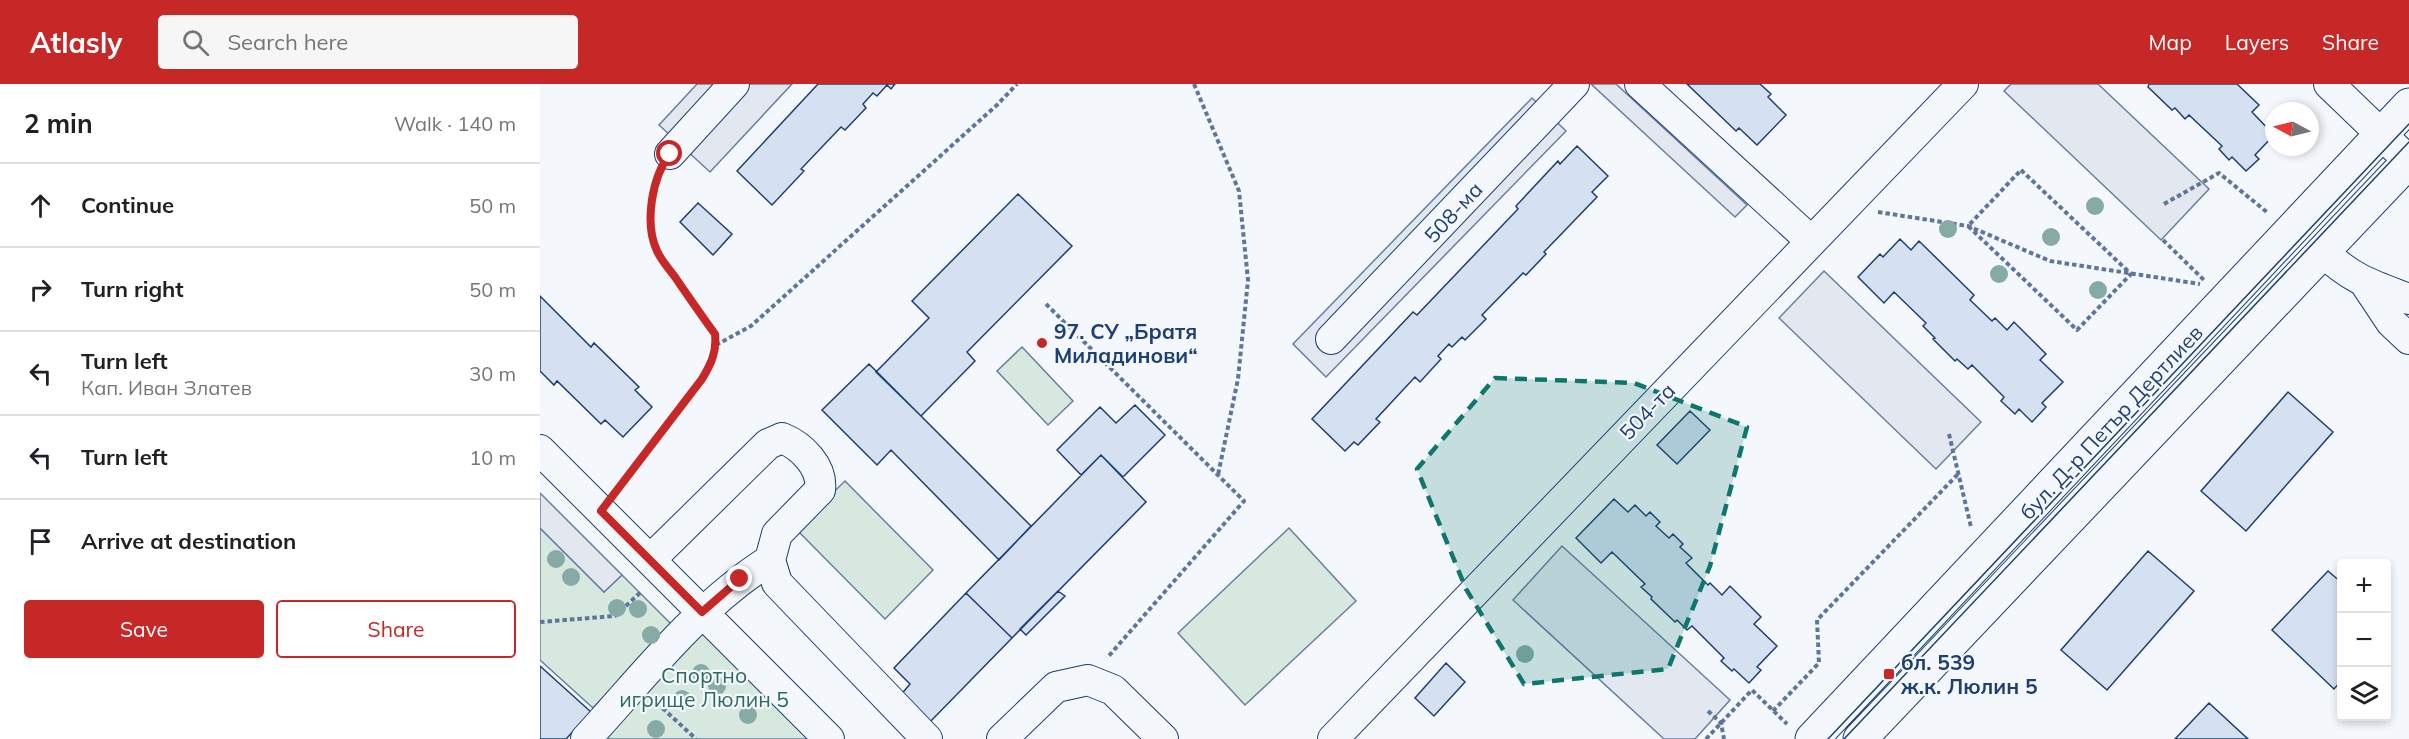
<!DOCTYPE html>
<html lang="en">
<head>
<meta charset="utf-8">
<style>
  body { margin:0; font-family:Mulish,sans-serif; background:#f6f6f6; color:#202124 }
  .controls { position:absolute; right:18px; bottom:18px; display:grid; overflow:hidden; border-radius:6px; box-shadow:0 3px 9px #0003 }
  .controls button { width:54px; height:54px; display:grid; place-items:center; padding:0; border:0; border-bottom:2px solid #e0e0e0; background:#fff; color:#202124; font:30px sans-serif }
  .compass { position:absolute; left:1725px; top:18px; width:54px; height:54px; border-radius:50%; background:#fff; box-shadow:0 3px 9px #0003; rotate:277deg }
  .stop { position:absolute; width:18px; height:18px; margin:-14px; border:4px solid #c62828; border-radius:50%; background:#fff }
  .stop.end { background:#c62828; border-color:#fff; box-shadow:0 2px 6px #0008 }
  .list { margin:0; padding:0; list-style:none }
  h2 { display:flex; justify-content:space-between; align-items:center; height:78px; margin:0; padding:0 24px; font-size:26px }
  h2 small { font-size:20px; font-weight:400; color:#757577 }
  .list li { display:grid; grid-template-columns:39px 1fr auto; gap:18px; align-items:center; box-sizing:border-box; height:84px; padding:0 24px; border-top:2px solid #e0e0e0 }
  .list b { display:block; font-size:22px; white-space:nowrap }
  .list p { margin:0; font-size:20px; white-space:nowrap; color:#757577 }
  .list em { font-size:20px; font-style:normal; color:#757577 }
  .actions { display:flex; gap:12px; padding:18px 24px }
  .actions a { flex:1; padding:14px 0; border:2px solid #c62828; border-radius:6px; text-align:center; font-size:21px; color:#c62828 }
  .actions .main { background:#c62828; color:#fff }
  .icon { flex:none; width:33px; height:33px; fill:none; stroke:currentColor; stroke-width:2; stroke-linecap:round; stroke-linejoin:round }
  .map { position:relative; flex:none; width:1869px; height:655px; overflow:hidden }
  header { display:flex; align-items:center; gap:36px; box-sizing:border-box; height:84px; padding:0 30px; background:#c62828; color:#fff }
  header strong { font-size:28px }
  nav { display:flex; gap:33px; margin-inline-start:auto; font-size:21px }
  .search { width:420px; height:54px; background:#f6f6f6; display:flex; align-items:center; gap:15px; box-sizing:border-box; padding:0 21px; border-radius:6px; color:#757577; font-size:22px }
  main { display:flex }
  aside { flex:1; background:#fff }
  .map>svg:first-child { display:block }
</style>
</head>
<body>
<header>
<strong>Atlasly</strong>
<div class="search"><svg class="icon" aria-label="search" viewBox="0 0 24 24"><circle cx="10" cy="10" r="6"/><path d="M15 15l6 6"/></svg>Search here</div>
<nav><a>Map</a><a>Layers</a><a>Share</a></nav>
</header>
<main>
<aside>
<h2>2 min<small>Walk · 140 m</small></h2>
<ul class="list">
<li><svg class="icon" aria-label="ahead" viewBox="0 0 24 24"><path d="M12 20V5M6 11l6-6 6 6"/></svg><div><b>Continue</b></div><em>50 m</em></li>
<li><svg class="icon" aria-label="right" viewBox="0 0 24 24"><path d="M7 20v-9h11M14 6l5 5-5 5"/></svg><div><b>Turn right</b></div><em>50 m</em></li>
<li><svg class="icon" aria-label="left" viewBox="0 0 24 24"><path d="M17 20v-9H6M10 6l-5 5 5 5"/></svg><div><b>Turn left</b><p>Кап. Иван Златев</p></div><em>30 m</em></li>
<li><svg class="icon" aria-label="left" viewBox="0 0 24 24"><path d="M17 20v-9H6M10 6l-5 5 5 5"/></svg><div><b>Turn left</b></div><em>10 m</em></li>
<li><svg class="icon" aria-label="arrive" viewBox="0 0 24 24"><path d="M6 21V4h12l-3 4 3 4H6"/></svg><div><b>Arrive at destination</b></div></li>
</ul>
<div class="actions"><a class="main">Save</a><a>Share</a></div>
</aside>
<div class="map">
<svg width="1869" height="655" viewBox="0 0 1869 655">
  <rect width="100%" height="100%" fill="#f4f7fb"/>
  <path fill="#d7e8df" stroke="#687fa3" stroke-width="1.5" d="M482 263 533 317 508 341 457 287Z
    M305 397 393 486 345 535 256 445Z
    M0 444 64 508 82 491 131 540 53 624 0 576Z
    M749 444 816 517 705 621 638 549Z
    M162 528 289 655H46Z"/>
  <path fill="#e3e8f0" stroke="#687fa3" stroke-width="1.5" d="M157 0H252L170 88 119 41Z
    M1051 0H1076L1207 121 1195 133Z
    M1471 0H1558L1669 105 1621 156 1464 7Z
    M992 14 1026 47 786 293 753 260Z
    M1284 187 1441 338 1396 385 1239 234Z
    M0 409 82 491 64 508 0 444Z
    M1022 462 1190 616 1155 655H1124L973 516Z"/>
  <path fill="#d5e0f0" stroke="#1d3f73" stroke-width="1.5" d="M278 0H355L351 5 347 1 337 12 333 9 323 20 326 24 305 46 301 43 261 85 264 87 232 121 197 87Z
    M1147 0H1220L1231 10 1228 13 1246 31 1217 61 1199 44 1196 47Z
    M1609 0H1697L1719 21 1712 28 1734 51 1715 71 1719 75 1706 87 1692 73 1689 76 1679 65 1682 62 1649 31 1645 35 1635 24 1632 26 1608 3Z
    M1037 62 1068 92 1052 108 1057 113 1004 168 1006 170 986 191 983 189 942 231 946 235 925 256 922 253 912 263 909 260 898 272 901 275 880 298 875 293 836 335 840 338 818 361 814 358 805 367 772 335 873 228 877 231 978 125 976 122 1018 77 1020 80Z
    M478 110 532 162 427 268 435 277 381 332 336 288 389 234 372 217Z
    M158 119 192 150 173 171 140 138Z
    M1360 155 1371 166 1379 157 1434 211 1430 216 1452 237 1455 234 1467 246 1474 238 1506 270 1500 276 1523 298 1502 319 1506 323 1492 338 1479 325 1475 330 1461 317 1464 313 1432 281 1428 285 1417 275 1415 277 1393 255 1395 254 1383 242 1386 239 1354 208 1344 219 1318 193 1340 170 1343 173Z
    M0 212 51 263 54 259 99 303 95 306 112 323 83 353 65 336 61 340 17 297 14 301 0 287Z
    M329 280 491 442 459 476 351 366 337 381 282 326Z
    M1748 308 1793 348 1706 447 1661 407Z
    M595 321 625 351 583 393 561 371 541 391 517 366 560 323 576 339Z
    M1150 327 1170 346 1137 380 1117 361Z
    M561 371 606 418 472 554 426 509Z
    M1074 415 1088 428 1095 421 1106 432 1110 428 1120 438 1116 442 1129 454 1133 450 1143 460 1140 463 1152 474 1146 479 1168 501 1170 499 1182 511 1190 502 1221 533 1214 540 1237 562 1217 583 1221 586 1209 599 1194 585 1192 587 1181 577 1184 574 1152 542 1147 546 1137 536 1135 538 1111 515 1112 513 1101 503 1105 500 1072 468 1061 479 1036 454Z
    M1608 467 1654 507 1567 606 1521 566Z
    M1788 487 1802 499V596L1794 605 1732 546Z
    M518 507 525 512 486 551 480 545Z
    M426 509 472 554 387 641 359 613 370 600 354 584Z
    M906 579 925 598 894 632 875 614Z
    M0 582 51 628 26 655H0Z
    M1669 619 1708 655H1635Z"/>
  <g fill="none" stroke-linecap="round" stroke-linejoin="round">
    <defs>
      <path id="minor" d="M1100 0 1271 157
        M1789 0 1869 77
        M130 70 194 0
        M1783 168C1813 196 1832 201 1869 215
        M1825 199 1851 238 1869 255
        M791 255 1034 0
        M0 366 289 655
        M110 476 228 360 242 354C262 362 283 383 280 406L237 450 230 476 237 499 387 655
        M46 655C104 592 157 522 230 476
        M462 655 516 603 548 596 573 606 623 655
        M793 655 1423 0"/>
      <path id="major" d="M1272 655 1869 21
        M1320 655 1869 77"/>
    </defs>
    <use href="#minor" stroke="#1d3f73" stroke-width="32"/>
    <use href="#major" stroke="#1d3f73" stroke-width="35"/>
    <path stroke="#5e769c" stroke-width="4" stroke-dasharray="4.5 3" stroke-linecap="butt" d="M654 0 699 107 708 196 698 295 678 391
      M1481 86 1591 190 1537 246 1428 142Z
      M1624 120 1679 89 1728 129
      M1338 128 1428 142 1510 177 1660 200
      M1623 156 1665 197
      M506 220 704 417 567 574
      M176 261 211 242 457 21 477 0
      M1409 350 1431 443
      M78 405 162 295C171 280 177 268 175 250L117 167 112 149V121L117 95
      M0 538 75 532 102 507
      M117 619 156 655
      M1168 627 1181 639 1184 655
      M1233 627 1279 579 1277 536 1419 389
      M1166 655 1212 606 1247 640"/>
    <use href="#minor" stroke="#f4f7fb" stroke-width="30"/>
    <use href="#major" stroke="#f4f7fb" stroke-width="33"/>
    <path stroke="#1d3f73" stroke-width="1.5" d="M1288 655 1869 40
      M1304 655 1869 58"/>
  </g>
  <g fill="#86aba6">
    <circle cx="1555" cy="122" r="9"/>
    <circle cx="1408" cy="145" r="9"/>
    <circle cx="1511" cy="153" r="9"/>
    <circle cx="1459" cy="190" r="9"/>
    <circle cx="1558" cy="206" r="9"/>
    <circle cx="16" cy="475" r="9"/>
    <circle cx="31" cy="493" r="9"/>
    <circle cx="77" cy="524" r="9"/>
    <circle cx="98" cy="525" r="9"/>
    <circle cx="111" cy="551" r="9"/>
    <circle cx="985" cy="570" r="9"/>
    <circle cx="161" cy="589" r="9"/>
    <circle cx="177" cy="602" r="9"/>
    <circle cx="142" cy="615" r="9"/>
    <circle cx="208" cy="631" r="9"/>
    <circle cx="116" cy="645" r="9"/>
  </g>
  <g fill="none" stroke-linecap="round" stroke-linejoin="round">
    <path stroke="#c62828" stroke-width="8" d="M130 70C112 93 104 139 117 167 121 176 129 185 135 193 148 212 161 231 175 250 177 268 171 280 162 295L61 427 162 528 200 495"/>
  </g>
  <path fill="#0f766e" fill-opacity="0.2" stroke="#0f766e" stroke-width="4.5" stroke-dasharray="12 8" stroke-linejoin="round" d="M955 294 1094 299 1207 343 1170 482 1128 585 984 600 926 505 877 385Z"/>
  <g fill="#c62828" stroke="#f4f7fb" stroke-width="2">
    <circle cx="502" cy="259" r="6"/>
    <rect x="1343" y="584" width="12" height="12" rx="3"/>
  </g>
  <g text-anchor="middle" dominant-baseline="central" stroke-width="4.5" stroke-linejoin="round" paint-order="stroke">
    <g font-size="21" fill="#1d3f73" stroke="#f4f7fb">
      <text transform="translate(913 128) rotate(-47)">508-ма</text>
      <text transform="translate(1107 327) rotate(-46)">504-та</text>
      <text transform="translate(1571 338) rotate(-47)">бул. Д-р Петър Дертлиев</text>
    </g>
    <g font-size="21" font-weight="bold" fill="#1d3f73" stroke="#f4f7fb" text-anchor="start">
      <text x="514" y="247">97. СУ „Братя<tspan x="514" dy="24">Миладинови“</tspan></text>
      <text x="1361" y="578">бл. 539<tspan x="1361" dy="24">ж.к. Люлин 5</tspan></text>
    </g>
    <g font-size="21" fill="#2c6c60" stroke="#f4f7fb">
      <text x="164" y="591">Спортно<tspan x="164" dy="24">игрище Люлин 5</tspan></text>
    </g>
  </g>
</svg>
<div class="controls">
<button>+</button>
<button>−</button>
<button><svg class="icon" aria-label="layers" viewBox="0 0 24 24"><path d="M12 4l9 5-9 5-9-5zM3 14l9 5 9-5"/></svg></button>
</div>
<svg class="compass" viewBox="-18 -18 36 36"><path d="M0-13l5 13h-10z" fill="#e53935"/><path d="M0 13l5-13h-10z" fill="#757577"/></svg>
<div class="stop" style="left:130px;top:70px"></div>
<div class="stop end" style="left:200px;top:495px"></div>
</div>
</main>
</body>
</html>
